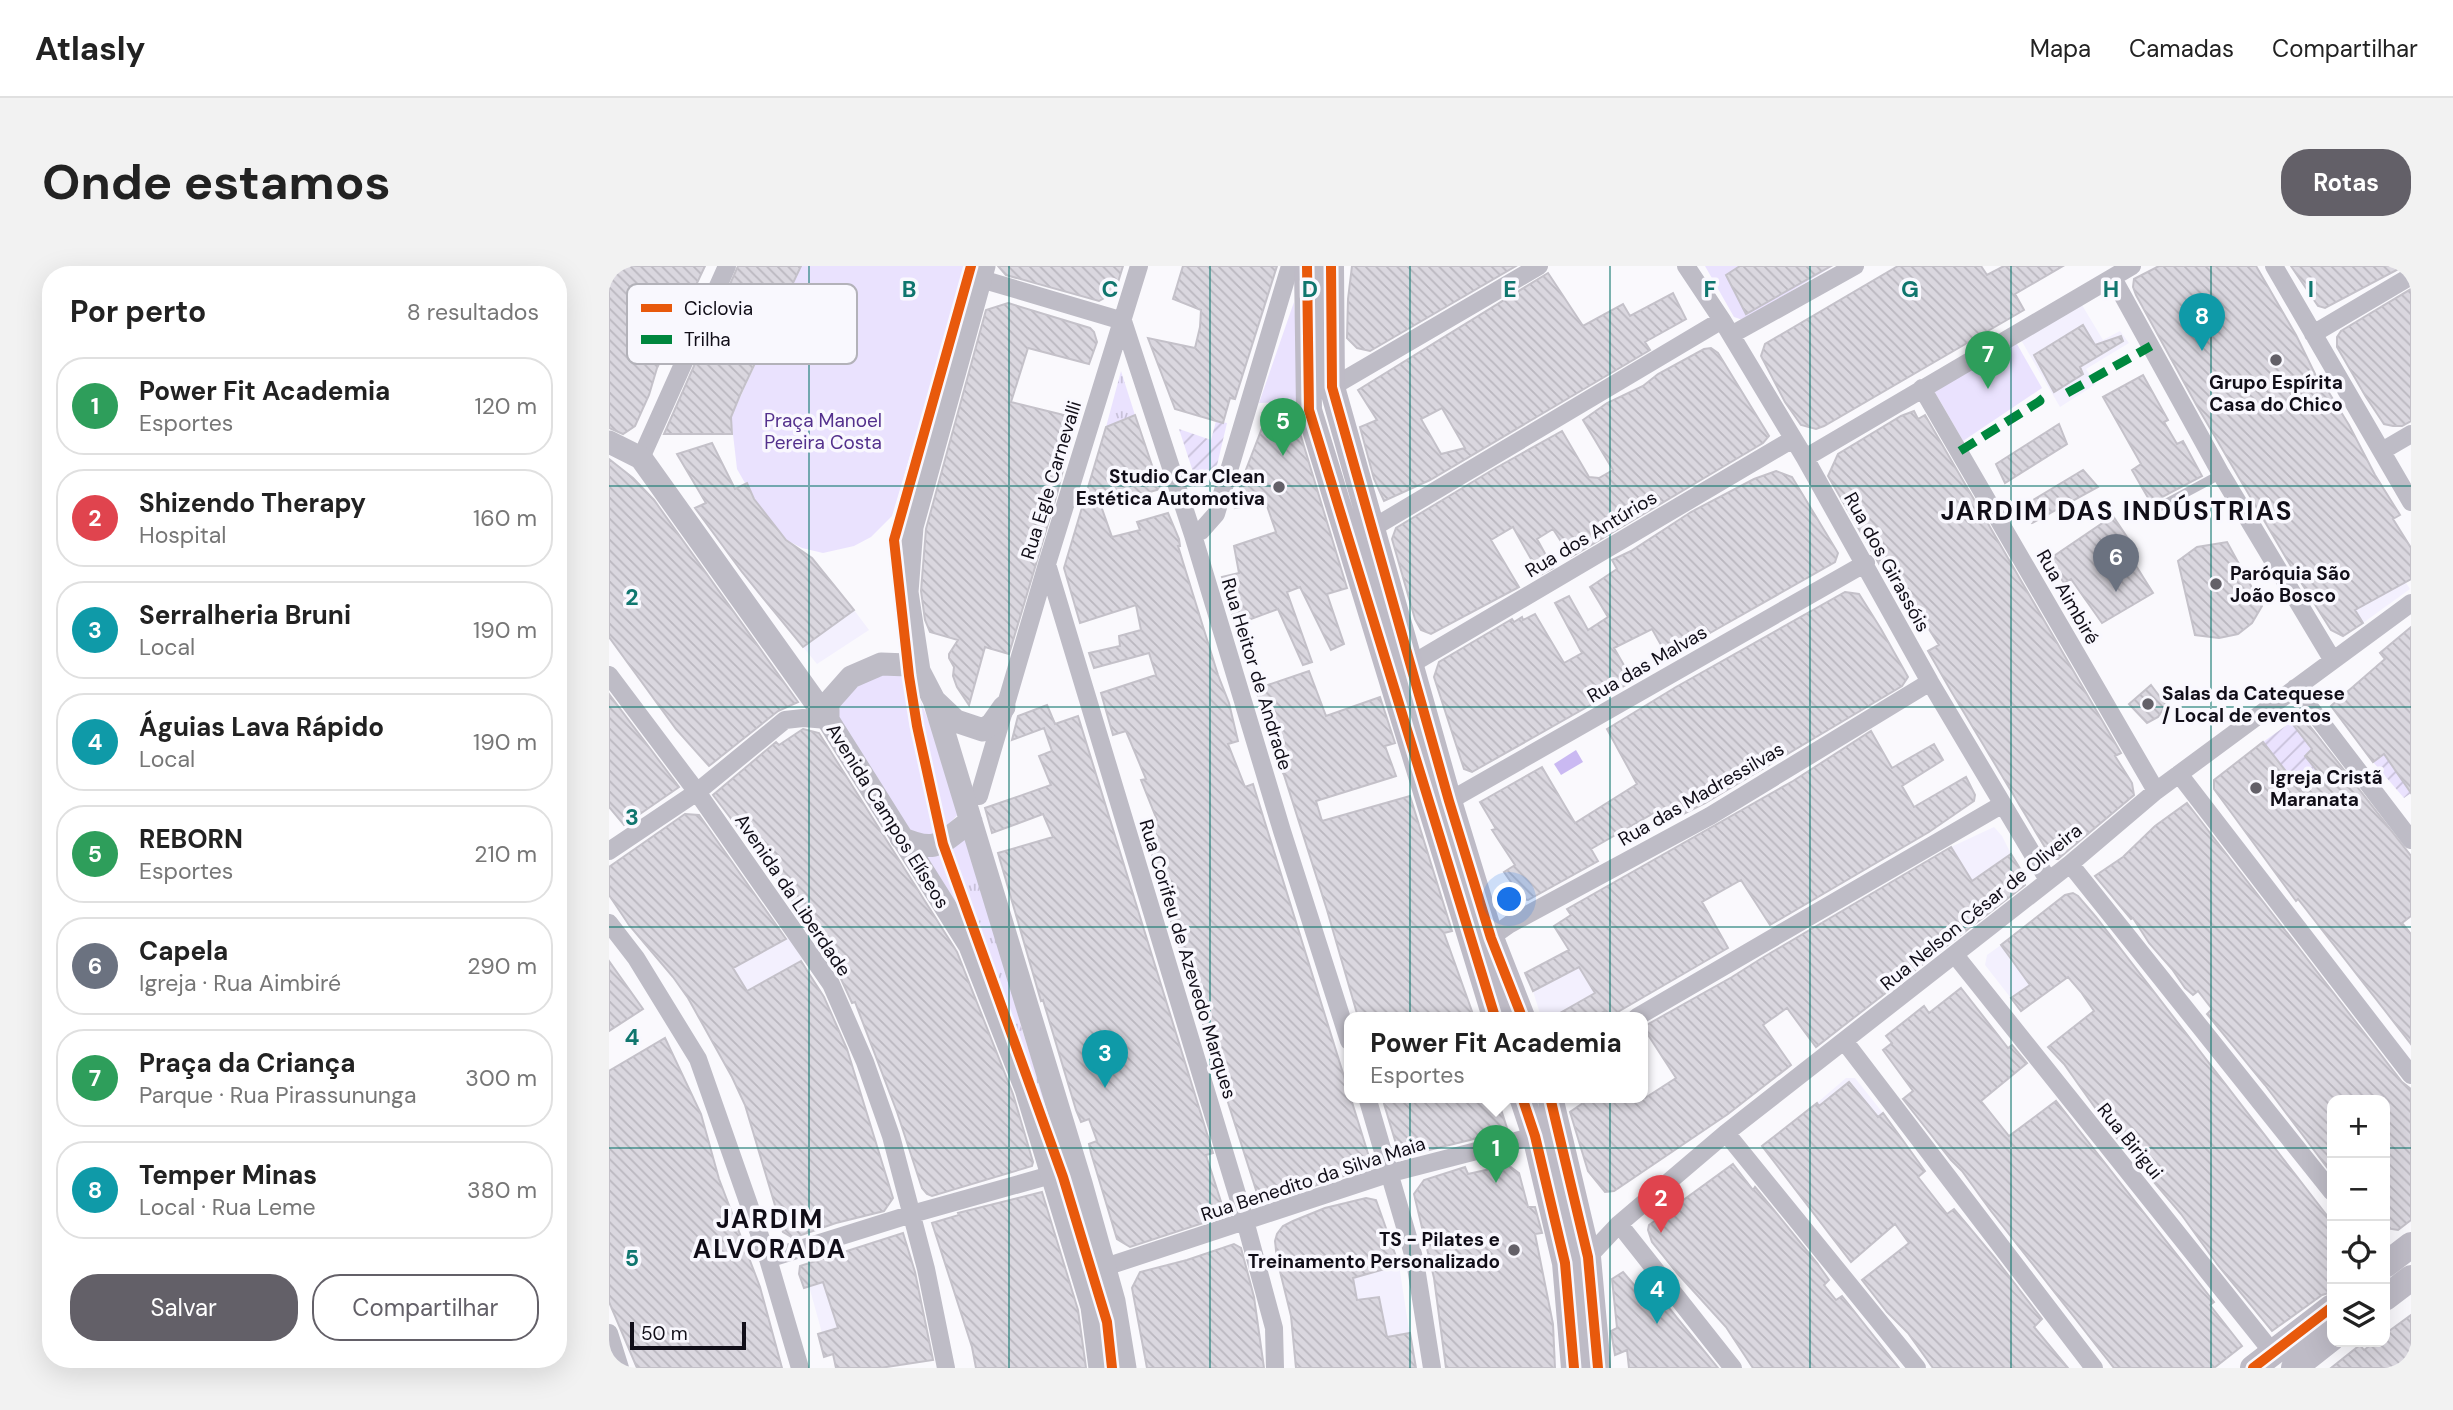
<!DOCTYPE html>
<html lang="pt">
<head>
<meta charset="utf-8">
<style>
  body { margin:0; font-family:"DM Sans",sans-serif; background:#f2f2f2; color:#222 }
  .controls { position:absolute; right:21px; bottom:21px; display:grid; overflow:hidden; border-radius:14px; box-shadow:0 7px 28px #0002 }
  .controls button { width:63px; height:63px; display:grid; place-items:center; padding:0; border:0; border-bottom:2px solid #e0e0e0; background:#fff; color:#222; font:35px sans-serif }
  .scale { position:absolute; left:21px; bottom:18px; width:116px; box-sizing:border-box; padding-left:7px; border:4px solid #110e18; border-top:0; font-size:19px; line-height:24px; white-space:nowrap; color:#110e18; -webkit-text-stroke:5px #f9f8fe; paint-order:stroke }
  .you { position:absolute; left:901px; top:634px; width:24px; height:24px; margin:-18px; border:5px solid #fff; border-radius:50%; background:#1a73e8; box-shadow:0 0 0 10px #1a73e833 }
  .badge { display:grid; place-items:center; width:46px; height:46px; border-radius:50%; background:#636068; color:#fff; font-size:23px; font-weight:700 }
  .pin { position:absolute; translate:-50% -58px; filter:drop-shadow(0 2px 4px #0008) }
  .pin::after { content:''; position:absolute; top:37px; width:24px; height:21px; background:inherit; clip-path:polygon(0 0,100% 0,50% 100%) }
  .popup { position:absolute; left:735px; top:746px; width:304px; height:91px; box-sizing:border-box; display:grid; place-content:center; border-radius:14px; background:#fff; filter:drop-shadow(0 2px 5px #0005); font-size:23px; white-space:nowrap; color:#767676 }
  .popup b { font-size:26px; color:#222 }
  .popup::after { content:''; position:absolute; left:50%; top:100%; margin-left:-14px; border:14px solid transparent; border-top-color:#fff }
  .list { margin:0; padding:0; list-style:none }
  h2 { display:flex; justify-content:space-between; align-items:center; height:91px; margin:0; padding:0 28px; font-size:30px }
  h2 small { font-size:23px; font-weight:400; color:#767676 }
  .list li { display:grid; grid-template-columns:46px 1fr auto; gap:21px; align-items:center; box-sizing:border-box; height:98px; margin:0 14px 14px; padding:0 14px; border:2px solid #e0e0e0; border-radius:28px }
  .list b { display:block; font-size:26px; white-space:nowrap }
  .list p { margin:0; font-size:23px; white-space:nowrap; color:#767676 }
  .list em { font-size:23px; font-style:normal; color:#767676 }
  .actions { display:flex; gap:14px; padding:21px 28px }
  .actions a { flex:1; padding:16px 0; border:2px solid #636068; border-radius:28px; text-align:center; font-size:24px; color:#636068 }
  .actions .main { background:#636068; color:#fff }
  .icon { flex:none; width:38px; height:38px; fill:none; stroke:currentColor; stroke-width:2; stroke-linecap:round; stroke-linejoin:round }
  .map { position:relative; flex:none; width:1802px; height:1102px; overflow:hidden; border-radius:28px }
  header { display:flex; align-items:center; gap:42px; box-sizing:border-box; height:98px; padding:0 35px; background:#fff; border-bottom:2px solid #e0e0e0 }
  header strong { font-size:33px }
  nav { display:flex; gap:38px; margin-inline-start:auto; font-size:24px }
  .intro { display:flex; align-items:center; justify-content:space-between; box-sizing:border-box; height:168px; padding:0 42px }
  h1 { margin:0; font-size:49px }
  .button { padding:18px 32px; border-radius:28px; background:#636068; color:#fff; font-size:24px; font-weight:700 }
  main { display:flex; gap:42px; padding:0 42px }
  aside { flex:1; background:#fff; border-radius:28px; box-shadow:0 7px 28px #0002 }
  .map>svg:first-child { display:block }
</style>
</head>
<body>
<header>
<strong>Atlasly</strong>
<nav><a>Mapa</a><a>Camadas</a><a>Compartilhar</a></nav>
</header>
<div class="intro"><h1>Onde estamos</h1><a class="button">Rotas</a></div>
<main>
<aside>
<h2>Por perto<small>8 resultados</small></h2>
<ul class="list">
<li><span class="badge" style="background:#2e9e5b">1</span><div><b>Power Fit Academia</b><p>Esportes</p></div><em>120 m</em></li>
<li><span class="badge" style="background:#e0444e">2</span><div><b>Shizendo Therapy</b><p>Hospital</p></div><em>160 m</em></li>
<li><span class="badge" style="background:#0f9aa8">3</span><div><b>Serralheria Bruni</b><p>Local</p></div><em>190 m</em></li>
<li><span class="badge" style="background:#0f9aa8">4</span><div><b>Águias Lava Rápido</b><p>Local</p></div><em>190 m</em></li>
<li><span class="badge" style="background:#2e9e5b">5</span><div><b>REBORN</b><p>Esportes</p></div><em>210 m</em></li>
<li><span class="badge" style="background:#6b7280">6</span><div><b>Capela</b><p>Igreja · Rua Aimbiré</p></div><em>290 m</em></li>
<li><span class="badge" style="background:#2e9e5b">7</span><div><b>Praça da Criança</b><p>Parque · Rua Pirassununga</p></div><em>300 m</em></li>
<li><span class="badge" style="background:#0f9aa8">8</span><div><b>Temper Minas</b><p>Local · Rua Leme</p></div><em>380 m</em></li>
</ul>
<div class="actions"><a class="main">Salvar</a><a>Compartilhar</a></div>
</aside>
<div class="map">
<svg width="1802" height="1102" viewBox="0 0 1802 1102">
  <defs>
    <pattern id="grass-tufts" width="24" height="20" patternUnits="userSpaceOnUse" patternTransform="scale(1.75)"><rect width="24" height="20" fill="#eae2fe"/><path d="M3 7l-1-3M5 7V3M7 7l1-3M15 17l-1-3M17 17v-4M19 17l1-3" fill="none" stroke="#c8c1d9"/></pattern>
    <pattern id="garden-furrows" width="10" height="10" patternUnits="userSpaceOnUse" patternTransform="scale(1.75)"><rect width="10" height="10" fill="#eae2fe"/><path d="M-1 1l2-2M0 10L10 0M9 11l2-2" fill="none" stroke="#c8c1d9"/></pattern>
    <pattern id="building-back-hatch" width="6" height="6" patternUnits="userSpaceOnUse" patternTransform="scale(1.75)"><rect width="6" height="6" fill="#dad7df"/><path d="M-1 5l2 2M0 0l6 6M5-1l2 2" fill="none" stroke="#bab7bf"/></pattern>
  </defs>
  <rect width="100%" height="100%" fill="#faf9fd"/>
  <path fill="#f3f0fe" d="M1473 39 1494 74 1511 65 1520 77 1477 103 1487 118 1451 141 1412 74Z
    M1764 266 1801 323 1754 357 1729 318Z
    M245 344 260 364 208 398 194 381Z
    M1385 561 1393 570 1402 588 1363 615 1342 581Z
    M180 671 194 694 138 725 124 702Z
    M1392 679 1430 730 1412 745 1376 699 1378 689Z
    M969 700 998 749 932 751 924 725Z
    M1237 812H1246L1274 847 1239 876 1208 837Z
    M790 999 802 1077 746 1086 733 1014Z
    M214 1016 229 1063 213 1067 200 1020Z"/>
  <path fill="url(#grass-tufts)" d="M512 105 526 149 497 161Z
    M358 562 412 760 486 991 475 994 313 588Z"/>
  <path fill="#eae2fe" d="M192 0H358L283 250 262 271 245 280 214 287 193 282 177 274 145 233 128 203 122 151Z
    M1096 0H1224L1134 54 1125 51Z
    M685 36 692 135 650 137Z
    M1404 71 1433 122 1354 175 1324 123Z
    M269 408 300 410 303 413 354 543 328 571 298 565 228 451 235 429Z"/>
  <path fill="url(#garden-furrows)" d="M607 155 618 157 605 212H586L570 163 602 174Z
    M1682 456 1692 469 1703 462 1713 474 1696 490 1713 511 1694 527 1654 476Z
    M1775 488 1802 527 1795 532 1764 496Z"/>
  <path fill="#cab9f2" d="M967 484 974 496 952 509 945 498Z"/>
  <path fill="url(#building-back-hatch)" stroke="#c4c1c9" stroke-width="2" fill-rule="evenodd" d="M0 0H96L48 102 40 129 26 160 14 168 0 162Z
    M129 0H192L131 129 122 151 123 168H55Z
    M389 0H514L506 26 490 35 397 9Z
    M574 0H668L626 133 621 132 614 157 566 143 539 72 586 82 591 61 592 44 564 33Z
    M743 0H907L761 85 748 82 738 72 739 33Z
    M1131 0H1222L1137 48 1117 9Z
    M1289 0H1372L1378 9 1395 0H1454L1406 28 1415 44 1215 160 1207 163 1192 159 1176 136 1152 90 1156 78Z
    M1550 0H1647L1687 69 1707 110 1709 109 1740 159 1766 209 1791 249 1784 253 1802 282V313L1746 344 1754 357 1734 370 1722 364 1683 302 1588 140 1527 29 1524 21 1525 13Z
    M1682 0H1795L1716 42 1709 40Z
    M939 7 974 60 1014 38 1021 50 1064 27 1077 53 1036 76 1041 84 821 214 775 235 765 213 751 161 768 154 749 124ZM833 142 856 182 832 188 812 153Z
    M1802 23V155L1793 160H1784L1775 158 1757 131 1728 81V71L1732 65Z
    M399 37 481 62 485 66 488 76 480 98 419 82 402 136 467 152 448 228 400 388 376 381 360 439 348 421 344 410 345 401 340 392V388L349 374 321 366 316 354 312 325 317 263 377 44Z
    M1474 59 1486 79 1512 70 1514 75 1471 101 1474 108 1445 126 1425 89Z
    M1102 82 1109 87 1160 170 1154 177 962 291 944 263 928 273 944 302 931 309 904 261 882 274 910 321 822 368 812 364 806 353 783 273 787 262 885 203 953 165 980 211 990 212 1004 204 974 154 998 137 1034 120 1049 108 1095 83Z
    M1534 109 1559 154 1555 156 1568 178 1574 175 1593 210 1542 237 1523 204 1532 198 1494 131Z
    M660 144H684L738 322 718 328 735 378 722 384 691 321 678 326 703 396 694 399 669 343 626 359 613 311 630 307 625 280 667 266 657 237 626 242 633 214Z
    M1305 145 1309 153 1316 149 1512 487 1506 490 1523 517 1525 529 1449 593H1443L1342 425 1319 385 1330 379 1316 357 1308 363 1219 210 1229 188 1292 150Z
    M526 149 551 223 492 240 503 271 531 264 528 256 559 247 570 273 571 280H569L609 409 620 437 629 475 619 478 636 521 644 518 761 894 759 902 660 935 648 927 585 730 580 711 581 710 569 678 553 625 549 604 536 571 534 559 548 554 532 514 537 513 517 465 504 469 492 427 547 409 540 387 485 402 480 387 511 380 510 370 532 364 527 339 471 357 455 302 497 161Z
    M1450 158 1458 178 1396 217 1387 198Z
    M103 177 126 223 138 217 145 233 177 274 203 292 245 344 194 381 133 306 86 242 97 237 68 188Z
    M0 193 24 212 45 234 189 436 169 445 100 500 67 463 0 371Z
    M1474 204 1489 221 1423 257 1409 243Z
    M1167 205 1183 211 1229 287 1226 296 1101 367 1060 393 1043 363 1005 382 1024 415 863 506 855 503 825 411 830 396 903 353 905 356 913 351 914 354 926 348 955 397 973 387 946 337 960 330 979 364 999 351 981 321 1008 303 1003 294 1022 285 1082 246 1145 213Z
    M1504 250 1520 274 1514 279 1544 327 1493 357 1462 313 1455 317 1439 294Z
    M1618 276 1653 340 1643 357 1629 368 1610 372 1586 369 1569 295 1588 281Z
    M1236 326 1250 328 1272 363 1299 411 1293 420 1096 537 1051 560 1045 547 982 583 989 595 919 634 914 633 895 606 906 599 883 564 887 563 871 536 933 501 966 557 1028 518 998 463 1067 421Z
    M1802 361V527L1775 488 1764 496 1722 440 1776 393 1771 387Z
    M700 405 717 450 771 431 786 477 776 480 787 510 707 535 713 555 801 530 843 665 835 667 865 751H749L718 644 675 509 665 489 647 423Z
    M1542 419 1557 439 1549 451 1538 457 1520 438Z
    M0 428 70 521 15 559 0 541Z
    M438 439 446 458 469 450 604 887 597 889 615 945 598 950 600 955 597 956 521 981 508 973 482 887 480 878 488 875 480 853 472 856 467 844 434 734 432 735 389 587 444 571 434 548 383 567 376 542 442 519 430 490 443 485 435 462 403 474 409 450Z
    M1693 450 1802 590V650L1793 657 1802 668V778L1689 633 1687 635 1605 523V514L1654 476 1694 527 1713 511 1696 490 1703 483 1682 456Z
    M194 463 210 467 348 686 404 828 424 896 423 900 323 930 318 928 313 922 288 846 246 736 243 737 223 693 165 609 104 529 167 476 170 479Z
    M1262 465 1283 502 1325 478 1334 494 1293 520 1305 541 1357 511 1366 529 1365 535 1320 566 1161 659 1132 614 1093 636 1119 682 1000 751 996 745 985 751H944L986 727 970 701 924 725 916 707 960 684 945 660 962 649 958 643 1184 515Z
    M1578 537 1793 816 1802 823V954L1789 964 1776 962V834H1723V908L1656 819 1598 748 1603 743 1589 725 1584 729 1576 722 1563 703 1540 677 1524 652 1522 653 1486 610 1514 591 1546 560Z
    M76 548 90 549 177 673 124 702 138 725 192 695 215 731 238 783 284 932 275 945 227 957 184 972 174 966 136 839 123 811 79 732 64 711 20 659 0 629V601Z
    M1342 581 1363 615 1402 588 1415 609 1416 619 1207 781 1178 742 1154 759 1182 799 1119 848 1005 925 996 926 979 905 961 846 983 831 1036 832 1067 812 1034 761 1123 711 1153 692Z
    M1464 627 1469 630 1487 651 1723 956V1026L1713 1029 1663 1065 1608 998 1572 948 1506 870 1455 798 1439 781 1485 745 1472 726 1459 711 1412 745 1402 732 1421 719 1392 679 1456 629Z
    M0 695 34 743 0 765Z
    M1352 722 1399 782 1403 779 1418 797 1372 835 1400 870 1447 835 1605 1036 1601 1039 1633 1080 1605 1102H1505L1382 945 1353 905 1342 894 1294 833 1304 825 1274 784 1283 777 1277 770 1315 740 1320 747Z
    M56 772 92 848 110 913 151 1021 173 1102H28L0 1036V805Z
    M1240 816 1269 851 1274 847 1316 905 1309 911 1338 948 1345 943 1386 992 1433 1053 1425 1061 1459 1102H1324L1299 1067 1278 1046 1253 1014 1300 977 1286 958 1242 996 1153 880 1208 837 1210 840Z
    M773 831H888L898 862 861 874 791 891Z
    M1124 898 1144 924 1146 921 1208 997 1220 1014 1215 1019 1227 1034 1233 1030 1290 1102H1144L1117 1061 1069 1008 1043 976 1039 964 1040 959Z
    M899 899 910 907 919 941H926L933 967 926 968 944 1058 946 1102H837L825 1012 805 928 815 914 856 901 859 908Z
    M433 926 469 1044 477 1102H367L363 1081 323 957 350 949 349 947Z
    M757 932 767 934 790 999 744 1012 748 1034 770 1031 778 1071 801 1067 807 1102H687L682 1050 668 993 666 975 668 968 674 960 684 955 716 942Z
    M294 967 306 1006 324 1094 271 1102H227L224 1088 215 1091 209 1068 229 1062 214 1016 195 1022 190 1008 191 1000Z
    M625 978 632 982 645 1031 655 1102H538L523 1022 531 1006 578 994Z
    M1014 1006 1044 1041 1052 1032 1109 1102H1020L1018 1084 1006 1089 1002 1065 1008 1062 1003 1013Z
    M1802 1049V1096L1794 1102H1722L1751 1079 1755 1084 1766 1076H1776V1068Z"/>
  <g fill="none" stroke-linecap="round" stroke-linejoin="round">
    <path stroke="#bebcc6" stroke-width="9" d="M1539 247 1612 208"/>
    <path stroke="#bebcc6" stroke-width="18" d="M1077 0 1113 54 1196 192 1321 416 1439 614
      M1665 0 1802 236
      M1504 12 1612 208 1723 393
      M372 13 514 55 584 269 673 565 740 775
      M1704 68 1802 10
      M1122 69 1246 0
      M723 121 930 0
      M1313 122 1547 525
      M1773 185 1802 168
      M32 192 118 0
      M1196 192 1523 0
      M762 263 1113 54
      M584 269 592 265 607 248 681 0
      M438 298 635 951 665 1062 666 1102
      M801 399 1184 173
      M0 409 88 526 222 718 256 796 282 870 317 1003 337 1102
      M1686 422 1802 574
      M1570 508 1802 809
      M370 530 438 298 530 0
      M840 535 1257 297
      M0 585 88 526 176 454 194 452 219 454
      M1461 598 1723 926
      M0 657 27 692 89 793 159 993 191 1102
      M874 677 901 658 1101 550 1321 416
      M1346 689 1664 1087
      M1028 751 1394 538
      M1236 776 1485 1102
      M758 831 806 995 823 1102
      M1117 867 1308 1102
      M1010 958 1124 1102
      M159 993 303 948 442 909
      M971 993 979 991 1010 958 1117 867 1461 598 1547 525 1802 337
      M496 1001 782 907 926 870
      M0 1067 11 1102"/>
    <path stroke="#bebcc6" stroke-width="23" d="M0 176 32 192 219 454 361 680 417 823 483 1041 491 1102
      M310 405 298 326 303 261 375 0
      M327 436 347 455 374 464 383 458 395 441
      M219 454V437L242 411 272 398 299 399 310 405 325 434 472 917 505 1035 516 1102
      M292 572C330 589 333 575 362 555"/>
    <path stroke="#bebbc6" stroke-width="26" d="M698 0 700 144 886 751
      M722 0 723 121 840 535 882 672 913 751
      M913 831 926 870 956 997 965 1102
      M941 831 979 991 989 1102
      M1776 999 1802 979
      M1776 1032 1802 1012
      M1644 1102 1723 1041
      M1685 1102 1723 1072"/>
    <path stroke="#00873e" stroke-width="9" stroke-dasharray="18 9" stroke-linecap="butt" d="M1458 127 1542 80
      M1351 185 1431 135 1426 129"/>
    <defs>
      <path id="cycleway" d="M362 0 285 274 300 410 308 460 334 578 454 911 498 1056 503 1102
        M698 0 700 144 886 751
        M722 0 723 121 840 535 882 672 913 751
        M913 831 926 870 956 997 965 1102
        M941 831 979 991 989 1102
        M1644 1102 1723 1041"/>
    </defs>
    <use href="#cycleway" stroke="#f9f8fe" stroke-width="15"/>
    <use href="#cycleway" stroke="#e8590c" stroke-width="10"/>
  </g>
  <path fill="none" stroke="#0f766e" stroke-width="2" stroke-opacity="0.55" d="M200 0V1102M400 0V1102M601 0V1102M801 0V1102M1001 0V1102M1201 0V1102M1402 0V1102M1602 0V1102M0 220H1802M0 441H1802M0 661H1802M0 882H1723M1776 882H1802"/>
  <g fill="#636068" stroke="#f9f8fe" stroke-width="2.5">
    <circle cx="1667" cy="94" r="7"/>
    <circle cx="670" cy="221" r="7"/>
    <circle cx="1607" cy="318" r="7"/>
    <circle cx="1539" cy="438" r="7"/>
    <circle cx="1647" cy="522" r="7"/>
    <circle cx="905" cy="984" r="7"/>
  </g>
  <g text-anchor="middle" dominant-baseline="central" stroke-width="7" stroke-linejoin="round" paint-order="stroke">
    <g font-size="19" font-weight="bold" fill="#110e18" stroke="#f9f8fe" text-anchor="start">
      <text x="1667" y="116" text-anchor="middle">Grupo Espírita<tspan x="1667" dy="22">Casa do Chico</tspan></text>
      <text x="656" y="210" text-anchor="end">Studio Car Clean<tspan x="656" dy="22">Estética Automotiva</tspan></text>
      <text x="1621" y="307">Paróquia São<tspan x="1621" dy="22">João Bosco</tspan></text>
      <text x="1553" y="427">Salas da Catequese<tspan x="1553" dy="22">/ Local de eventos</tspan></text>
      <text x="1661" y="511">Igreja Cristã<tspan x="1661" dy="22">Maranata</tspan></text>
      <text x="891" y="973" text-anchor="end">TS - Pilates e<tspan x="891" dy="22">Treinamento Personalizado</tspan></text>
    </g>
    <g font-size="19" fill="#53308c" stroke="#f9f8fe">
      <text x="214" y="154">Praça Manoel<tspan x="214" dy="22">Pereira Costa</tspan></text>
    </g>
    <g font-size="19" fill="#110e18" stroke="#f9f8fe">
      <text transform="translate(442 214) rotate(-73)">Rua Egle Carnevalli</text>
      <text transform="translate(982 268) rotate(-31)">Rua dos Antúrios</text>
      <text transform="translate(1278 296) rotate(61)">Rua dos Girassóis</text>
      <text transform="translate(1459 331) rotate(60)">Rua Aimbiré</text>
      <text transform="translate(1038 398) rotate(-30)">Rua das Malvas</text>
      <text transform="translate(648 408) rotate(73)">Rua Heitor de Andrade</text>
      <text transform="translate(1092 528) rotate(-30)">Rua das Madressilvas</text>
      <text transform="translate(279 550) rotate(58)">Avenida Campos Elíseos</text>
      <text transform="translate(184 629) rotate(56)">Avenida da Liberdade</text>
      <text transform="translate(1372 641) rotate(-39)">Rua Nelson César de Oliveira</text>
      <text transform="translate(579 693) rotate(73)">Rua Corifeu de Azevedo Marques</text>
      <text transform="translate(1521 875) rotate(51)">Rua Birigui</text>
      <text transform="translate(704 913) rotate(-18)">Rua Benedito da Silva Maia</text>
    </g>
    <g font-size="26" font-weight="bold" letter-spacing="2" fill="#110e18" stroke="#f9f8fe">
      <text x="1508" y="245">JARDIM DAS INDÚSTRIAS</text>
      <text x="161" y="953">JARDIM<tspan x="161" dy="30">ALVORADA</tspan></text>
    </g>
  </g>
  <rect x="18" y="18" width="230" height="80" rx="10" fill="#f9f8fe" stroke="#b3b2b9" stroke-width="2"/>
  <rect x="32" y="38" width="31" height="8" fill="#e8590c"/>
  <rect x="32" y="69" width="31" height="9" fill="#00873e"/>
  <g font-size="19" fill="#110e18">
    <text x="75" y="49">Ciclovia</text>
    <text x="75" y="80">Trilha</text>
  </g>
  <g font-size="23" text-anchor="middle" font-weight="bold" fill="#0f766e" stroke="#f9f8fe" stroke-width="7" stroke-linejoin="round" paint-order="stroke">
    <text x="300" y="31">B</text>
    <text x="501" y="31">C</text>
    <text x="701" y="31">D</text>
    <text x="901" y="31">E</text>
    <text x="1101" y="31">F</text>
    <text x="1301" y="31">G</text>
    <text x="1502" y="31">H</text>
    <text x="1702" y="31">I</text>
    <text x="23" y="339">2</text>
    <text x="23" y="559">3</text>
    <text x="23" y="779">4</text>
    <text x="23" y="1000">5</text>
  </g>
</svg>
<div class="controls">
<button>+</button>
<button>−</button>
<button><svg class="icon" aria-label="locate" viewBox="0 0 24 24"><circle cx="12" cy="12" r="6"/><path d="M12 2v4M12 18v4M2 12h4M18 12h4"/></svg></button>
<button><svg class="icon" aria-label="layers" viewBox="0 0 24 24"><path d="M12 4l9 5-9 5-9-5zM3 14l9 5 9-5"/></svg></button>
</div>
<div class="scale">50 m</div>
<div class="you"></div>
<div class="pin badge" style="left:887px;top:917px;background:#2e9e5b">1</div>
<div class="popup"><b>Power Fit Academia</b>Esportes</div>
<div class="pin badge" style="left:1052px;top:967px;background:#e0444e">2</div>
<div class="pin badge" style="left:496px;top:822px;background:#0f9aa8">3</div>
<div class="pin badge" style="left:1048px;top:1058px;background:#0f9aa8">4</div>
<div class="pin badge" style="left:674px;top:190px;background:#2e9e5b">5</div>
<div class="pin badge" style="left:1507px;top:326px;background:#6b7280">6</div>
<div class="pin badge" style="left:1379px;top:123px;background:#2e9e5b">7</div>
<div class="pin badge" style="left:1593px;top:85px;background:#0f9aa8">8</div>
</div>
</main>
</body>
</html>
